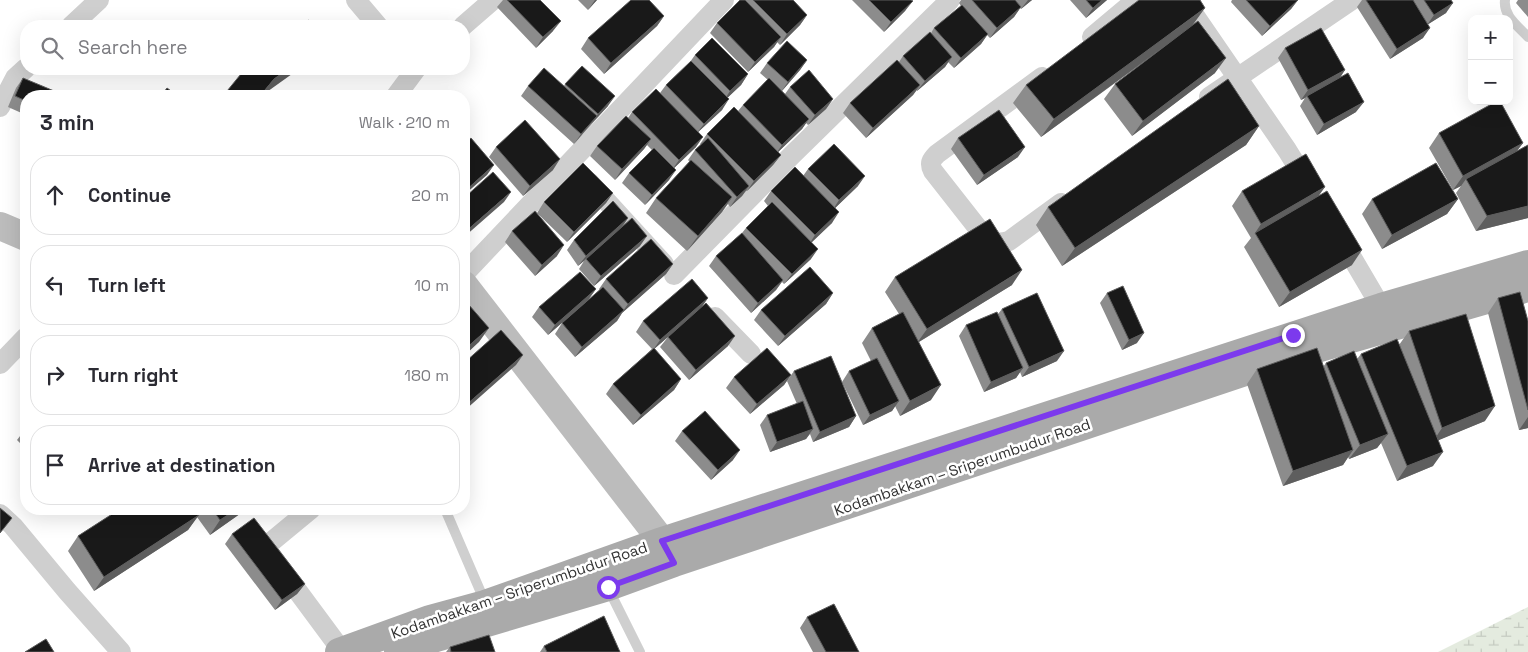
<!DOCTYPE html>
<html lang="en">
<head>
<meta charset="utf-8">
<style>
  body { margin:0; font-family:"Space Grotesk",sans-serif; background:#f2f2f3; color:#2b2b33 }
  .controls { position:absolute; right:15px; top:15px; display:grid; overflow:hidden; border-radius:10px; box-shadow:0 5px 20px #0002 }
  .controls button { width:45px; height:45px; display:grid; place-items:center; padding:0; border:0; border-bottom:1px solid #e1e1e2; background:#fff; color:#2b2b33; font:25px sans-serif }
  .stop { position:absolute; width:15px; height:15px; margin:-11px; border:4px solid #7c3aed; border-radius:50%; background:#fff }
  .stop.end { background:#7c3aed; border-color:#fff; box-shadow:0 1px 5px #0008 }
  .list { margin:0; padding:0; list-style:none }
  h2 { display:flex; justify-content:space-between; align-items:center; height:65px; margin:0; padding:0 20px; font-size:21px }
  h2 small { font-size:16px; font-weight:400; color:#7c7c81 }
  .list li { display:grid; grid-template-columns:32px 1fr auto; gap:15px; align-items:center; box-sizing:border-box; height:80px; margin:0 10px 10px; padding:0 10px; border:1px solid #e1e1e2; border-radius:20px }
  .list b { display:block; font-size:19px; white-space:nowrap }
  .list em { font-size:16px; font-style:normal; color:#7c7c81 }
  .icon { flex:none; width:28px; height:28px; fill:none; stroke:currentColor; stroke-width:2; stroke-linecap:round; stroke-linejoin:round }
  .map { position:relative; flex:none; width:1528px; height:652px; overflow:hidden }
  .search { position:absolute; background:#fff; box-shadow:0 5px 20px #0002; left:20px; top:20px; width:450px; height:55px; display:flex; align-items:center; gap:12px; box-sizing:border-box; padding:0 18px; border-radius:20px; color:#7c7c81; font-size:19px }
  .panel { position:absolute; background:#fff; box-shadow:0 5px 20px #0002; left:20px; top:90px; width:450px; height:425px; border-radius:20px }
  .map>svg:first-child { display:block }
</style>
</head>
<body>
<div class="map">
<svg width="1528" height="652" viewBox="0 0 1528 652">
  <defs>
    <pattern id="wetland-marsh" width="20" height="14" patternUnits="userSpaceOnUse" patternTransform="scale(1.25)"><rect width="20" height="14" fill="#e4ebdf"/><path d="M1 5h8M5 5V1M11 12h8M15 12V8" fill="none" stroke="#c4cac0"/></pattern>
  </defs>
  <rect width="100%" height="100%" fill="#fff"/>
  <path fill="url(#wetland-marsh)" d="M1528 607V652H1438Z"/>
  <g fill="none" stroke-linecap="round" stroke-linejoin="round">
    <path stroke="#cfcfcf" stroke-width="10" d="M1505 0C1503 16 1518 26 1528 37
      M445 509 485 602
      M608 588 640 652"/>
    <path stroke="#cfcfcf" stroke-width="20" d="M356 0 378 26
      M1184 0 1287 150 1308 184
      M71 26 99 0
      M463 26 493 0
      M1092 37 1136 0
      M1042 77 937 154C931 160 929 163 933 171L984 236C993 243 998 244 1009 241L1061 203
      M396 96 416 69
      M1209 97 1352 0
      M0 107 15 78 26 68
      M589 182 664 264
      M1341 239 1381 307 1386 318
      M464 274 724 0
      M674 275 791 156 950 0
      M715 317 751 354
      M0 364 26 337
      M311 509 265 547 342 651
      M0 514 13 526 67 591 121 652"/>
    <path stroke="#bcbcbc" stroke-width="28" d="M0 226 26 237
      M464 285 662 541 673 562"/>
    <path stroke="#aaa" stroke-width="28" d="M339 652 430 619 485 604 662 541 1381 307 1528 264
      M398 652 436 638 608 587 674 563 1299 354 1528 288"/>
  </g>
  <path fill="#8c8c8c" d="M503 0H540L553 31 536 48 497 7Z
    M578 0H597L588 10Z
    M740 0H793L807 15 800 25 780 45 777 42 774 47 748 72 710 33 717 23Z
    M852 0H911L905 11 884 32Z
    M961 0H1032L1021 9 1020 8 1014 17 990 38 987 35 981 44 954 68 948 62 945 67 917 91V90L913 95 866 138 843 113 850 103 899 62 903 56 931 33 934 28 961 6 959 3Z
    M1070 0H1107L1086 18Z
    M1232 0H1298L1291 9 1262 36 1231 2Z
    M1362 0H1451L1446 13 1428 24 1423 38 1390 59 1357 7Z
    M1518 0H1528V17L1516 3Z
    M664 16 657 26 604 74 581 49 588 38Z
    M1193 25 1215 73 1132 136 1104 99 1115 84 1159 51 1041 137 1013 103 1026 85Z
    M1285 48 1340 78 1356 112 1317 135 1300 106 1305 98 1301 100 1278 58Z
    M695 55 748 74 741 85 727 98 722 110 698 132 696 147 674 168 669 180 645 205 622 183 629 173 652 150 647 145 644 149 615 180 590 156 597 146 628 118 632 112 660 93 666 85 690 62Z
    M807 60 800 70 782 91 785 94 790 87 833 99 826 109 808 125 806 123 802 129 778 152 781 155 773 165 747 191H746L742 196 730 207 728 204 722 212 687 251 646 213 656 198 690 162 688 160 695 150 701 145 700 144 707 134 738 111 743 105 768 80 760 73 767 63Z
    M23 78 26 96V115L8 107 16 88Z
    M565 84 608 106 574 144 521 96 528 86H564Z
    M1259 126 1246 145 1062 266 1036 225 1048 207Z
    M1439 133 1523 143 1517 151 1528 145V218L1476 231 1456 193 1461 186 1453 190 1429 148Z
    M958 138 1018 157 977 185 951 149Z
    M496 147 553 170 523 196 489 157Z
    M808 169 858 186 835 208 832 223 811 242V259L784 284 782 282 776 290 751 313 709 266 716 256 742 233 746 228 768 206 764 201 771 191 803 176Z
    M1242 191 1319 195 1352 265 1279 307 1244 247 1251 238 1232 206Z
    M613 193 606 203 567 242 537 213 544 202Z
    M1372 199H1458L1447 214 1382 249 1362 214Z
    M628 218 623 226 640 246 594 286 579 269 584 261 578 266 567 250 574 240Z
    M512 231 557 256 535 276 505 242Z
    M673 264 666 274 622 313 617 321 575 357 555 334 562 323 600 290 599 289 606 279Z
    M895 277 1012 285 919 342 931 400 900 416 895 406 892 411 863 425 842 382 849 371 871 361 862 343 872 328 899 314 885 292Z
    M596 289 588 300 548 335 532 317 539 307Z
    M833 293 826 304 778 346 754 320 761 310Z
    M1107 293 1137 343 1122 350 1100 303Z
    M708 298 702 306 728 346 689 380 660 347 668 337 654 349 681 379 674 390 633 425 606 394 613 384 652 349 636 332 643 321Z
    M1498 298 1528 321V428L1519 430 1488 313Z
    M1002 309 1057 361 1022 377 1020 372 1016 378 984 392 959 336 966 325 998 314Z
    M1409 331 1485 421 1438 440 1433 466 1397 481 1381 443 1377 448 1349 459 1348 457 1343 465 1283 486 1247 384 1257 369 1323 367 1326 363 1357 359 1361 354 1399 345Z
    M794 371 856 416 849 427 813 442 810 434 806 439 770 452 760 425 767 415 797 404 787 381Z
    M791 375 784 385 750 414 726 388 734 377Z
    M26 428V449L17 440Z
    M682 431 733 460 711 480 675 441Z
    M120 509H246L244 511 210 535 197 517 188 530 94 591 68 551 78 536Z
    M232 534 305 584 297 594 275 610 225 544Z
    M807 617 859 652H813L800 628Z
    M544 646 620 652H540Z
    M450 647 495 652H446Z"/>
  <path fill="#5e5e5e" d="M595 0H597L588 10Z
    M1028 0H1032L1021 9Z
    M1102 0H1107L1086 18 1093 8Z
    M1298 0 1291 9 1262 36 1270 26Z
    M913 1 905 11 884 32 891 22Z
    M1453 3 1446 13 1427 25 1434 15Z
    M1021 7 1014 17 990 38 997 28Z
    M1205 8 1192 26 1041 137 1054 119Z
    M807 15 800 25 780 45 787 34Z
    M664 16 657 26 604 74 611 63Z
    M561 21 553 31 536 48 543 37Z
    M1430 28 1423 38 1390 59 1397 49Z
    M988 34 981 44 954 68 961 58Z
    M781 37 774 47 748 72 755 62Z
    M952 57 945 67 917 91 925 81Z
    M1226 58 1215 73 1132 136 1143 121Z
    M807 60 800 70 781 92 788 82Z
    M288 69H299L264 94 262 96H260L274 79Z
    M1345 70 1338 81 1307 96 1305 98 1301 100 1308 90Z
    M748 74 741 85 723 102 730 91Z
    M920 85 913 95 866 138 873 128Z
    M615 96 608 106 591 124 598 114Z
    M729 99 722 110 696 134 704 124Z
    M833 99 826 109 808 125 815 115Z
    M1364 102 1356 112 1317 135 1324 124Z
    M597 116 589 126 574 144 581 134Z
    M809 119 802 129 775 155 782 145Z
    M1259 126 1246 145 1062 266 1075 248Z
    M703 137 696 147 672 170 679 160Z
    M651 139 644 149 615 180 622 169Z
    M1523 143 1512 157 1466 179 1461 186 1453 190 1463 176Z
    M1025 147 1018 157 977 185 984 175Z
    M781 155 773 165 747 191 754 181Z
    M560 159 553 170 523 196 530 186Z
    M494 165 487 175 464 195V192Z
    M676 170 669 180 645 205 652 195Z
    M865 176 858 186 832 211 839 200Z
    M749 186 742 196 730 207 737 197Z
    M1325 187 1315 201 1255 233 1261 224Z
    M511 192 504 202 464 237V233Z
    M613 193 606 203 567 242 574 232Z
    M732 197 722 212 687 251 698 236Z
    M1458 199 1447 214 1382 249 1392 235Z
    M1528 206V218L1476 231 1487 216Z
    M839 212 832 223 808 246 815 235Z
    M628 218 621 228 578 266 586 256Z
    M647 236 640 246 594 286 601 276Z
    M564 245 557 256 535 276 542 265Z
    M818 249 811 259 784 284 792 274Z
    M1362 250 1352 265 1279 307 1290 292Z
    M673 264 666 274 622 313 617 321 575 357 582 347 623 311 628 304Z
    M1022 270 1012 285 917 343 927 329Z
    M783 280 776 290 751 313 758 303Z
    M596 289 588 300 548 335 555 325Z
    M833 293 826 304 778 346 785 336Z
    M708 298 701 308 653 350 660 340Z
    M489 328 479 342 464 356V350Z
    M1144 333 1137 343 1122 350 1129 340Z
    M735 336 728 346 689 380 696 370Z
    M1064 351 1057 361 1022 377 1029 367Z
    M523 355 516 365 464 411V408L465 406Z
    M1023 368 1016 378 984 392 991 382Z
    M791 375 784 385 750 414 757 404Z
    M681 379 674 390 633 425 641 415Z
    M941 385 931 400 900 416 910 401Z
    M899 401 892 411 863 425 870 415Z
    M1495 406 1485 421 1432 443 1442 428Z
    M856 416 849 427 813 442 820 432Z
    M1528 417V428L1519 430Z
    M813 429 806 439 770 452 777 442Z
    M1388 434 1377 448 1349 459 1360 445Z
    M740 450 733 460 711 480 718 470Z
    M1353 450 1343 465 1283 486 1293 471Z
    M1443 452 1433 466 1397 481 1407 466Z
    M237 509H246L244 511 210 535 220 520Z
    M199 515 188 530 94 591 104 577Z
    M305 584 297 594 275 610 282 600Z"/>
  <path fill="#191919" stroke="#5e5e5e" d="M507 0H540L561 21 543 37Z
    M631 0H649L664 16 611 63 588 38Z
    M740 0H745L781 37 755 62 717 23Z
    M753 0H793L807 15 787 34Z
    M869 0H911L913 1 891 22Z
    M972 0H1015L1021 7 997 28Z
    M1086 0H1102L1093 8Z
    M1139 0H1200L1205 8 1054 119 1026 85Z
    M1246 0H1298L1270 26Z
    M1366 0H1413L1430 28 1397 49Z
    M1424 0H1451L1453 3 1434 15Z
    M962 5 988 34 961 58 934 28Z
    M309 20 312 26H300Z
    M1198 21 1226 58 1143 121 1115 84Z
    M1321 28 1345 70 1308 90 1285 48Z
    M930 32 952 57 925 81 903 56Z
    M712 38 748 74 730 91 695 55Z
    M787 41 807 60 788 82 767 63Z
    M897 60 920 85 873 128 850 103Z
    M691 61 729 99 704 124 666 85Z
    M582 66 615 96 598 114 565 84Z
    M544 68 597 116 581 134 528 86Z
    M245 69H288L274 79 260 96H223Z
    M809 70 833 99 815 115 790 87Z
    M1348 73 1364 102 1324 124 1307 96Z
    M23 78 66 96H26V101L15 96Z
    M769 78 809 119 782 145 743 105Z
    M1228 79 1259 126 1075 248 1048 207Z
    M167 88 178 96H161Z
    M656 89 703 137 679 160 632 112Z
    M1497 101H1500L1523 143 1463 176 1439 133Z
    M734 107 781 155 754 181 707 134Z
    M999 110 1025 147 984 175 958 138Z
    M626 116 651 139 622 169 597 146Z
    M525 120 560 159 530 186 496 147Z
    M471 138 494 165 464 192V144Z
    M708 138 749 186 737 197 695 150Z
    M834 144 865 176 839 200 808 169Z
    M1528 145V206L1487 216 1466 179Z
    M654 148 676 170 652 195 629 173Z
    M1306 154 1325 187 1261 224 1242 191Z
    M691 160 732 197 698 236 656 198Z
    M583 163 613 193 574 232 544 202Z
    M1436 163 1458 199 1392 235 1372 199Z
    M795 167 839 212 815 235 771 191Z
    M493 172 511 192 464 233V198Z
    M1327 191 1362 250 1290 292 1255 233Z
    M613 201 628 218 586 256 574 240Z
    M772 202 818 249 792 274 746 228Z
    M535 211 564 245 542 265 512 231Z
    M632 218 647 236 601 276 586 259Z
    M990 219 1022 270 927 329 895 277Z
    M742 233 783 280 758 303 716 256Z
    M651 239 673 264 628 304 606 279Z
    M810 267 833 293 785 336 761 310Z
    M580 272 596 289 555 325 539 307Z
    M692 279 708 298 660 340 643 321Z
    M1123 286 1144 333 1129 340 1107 293Z
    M603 287 624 310 582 347 562 323Z
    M1520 292 1528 321V410L1498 298Z
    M1037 293 1064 351 1029 367 1002 309Z
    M706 303 735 336 696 370 668 337Z
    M469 305 489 328 464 350V309Z
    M903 312 941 385 910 401 872 328Z
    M997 312 1023 368 991 382 966 325Z
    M1466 314 1495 406 1442 428 1409 331Z
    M501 330 523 355 465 406 464 405V363Z
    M1397 339 1443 452 1407 466 1361 354Z
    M654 348 681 379 641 415 613 384Z
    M767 348 791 375 757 404 734 377Z
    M1317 348 1353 450 1293 471 1257 369Z
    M1354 351 1388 434 1360 445 1326 363Z
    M831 356 856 416 820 432 794 371Z
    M877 358 899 401 870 415 849 371Z
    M803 401 813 429 777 442 767 415Z
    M705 411 740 450 718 470 682 431Z
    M0 508 12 518 0 533Z
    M120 509H194L199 515 104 577 78 536Z
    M212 509H237L220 520Z
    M254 518 305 584 282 600 232 534Z
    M834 604 859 652H826L807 617Z
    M604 616 620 652H547L544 646Z
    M489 635 495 652H451L450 647Z
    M46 639 54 652H25Z"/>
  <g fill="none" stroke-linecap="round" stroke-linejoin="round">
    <path stroke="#7c3aed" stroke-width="6" d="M608 587 674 563 662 541 1293 335"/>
  </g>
  <g text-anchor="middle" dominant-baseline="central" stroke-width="5" stroke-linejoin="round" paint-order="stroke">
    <g font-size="15" fill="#323232" stroke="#fff">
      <text transform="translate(962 467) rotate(-19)">Kodambakkam – Sriperumbudur Road</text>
      <text transform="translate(519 590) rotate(-19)">Kodambakkam – Sriperumbudur Road</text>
    </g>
  </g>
</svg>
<div class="controls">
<button>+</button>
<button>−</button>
</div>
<div class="stop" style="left:608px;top:587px"></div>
<div class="stop end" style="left:1293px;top:335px"></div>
<div class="search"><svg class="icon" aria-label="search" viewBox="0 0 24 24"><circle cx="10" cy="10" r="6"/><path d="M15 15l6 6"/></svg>Search here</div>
<section class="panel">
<h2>3 min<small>Walk · 210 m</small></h2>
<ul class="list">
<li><svg class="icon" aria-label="ahead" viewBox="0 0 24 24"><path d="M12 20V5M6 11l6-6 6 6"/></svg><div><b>Continue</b></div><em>20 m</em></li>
<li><svg class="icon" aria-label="left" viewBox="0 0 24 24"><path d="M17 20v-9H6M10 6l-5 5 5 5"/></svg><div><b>Turn left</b></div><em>10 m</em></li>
<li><svg class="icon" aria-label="right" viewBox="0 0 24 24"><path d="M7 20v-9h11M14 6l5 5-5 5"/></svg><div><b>Turn right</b></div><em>180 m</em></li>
<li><svg class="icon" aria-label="arrive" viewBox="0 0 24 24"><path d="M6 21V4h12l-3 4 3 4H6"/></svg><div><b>Arrive at destination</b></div></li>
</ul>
</section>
</div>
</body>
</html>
